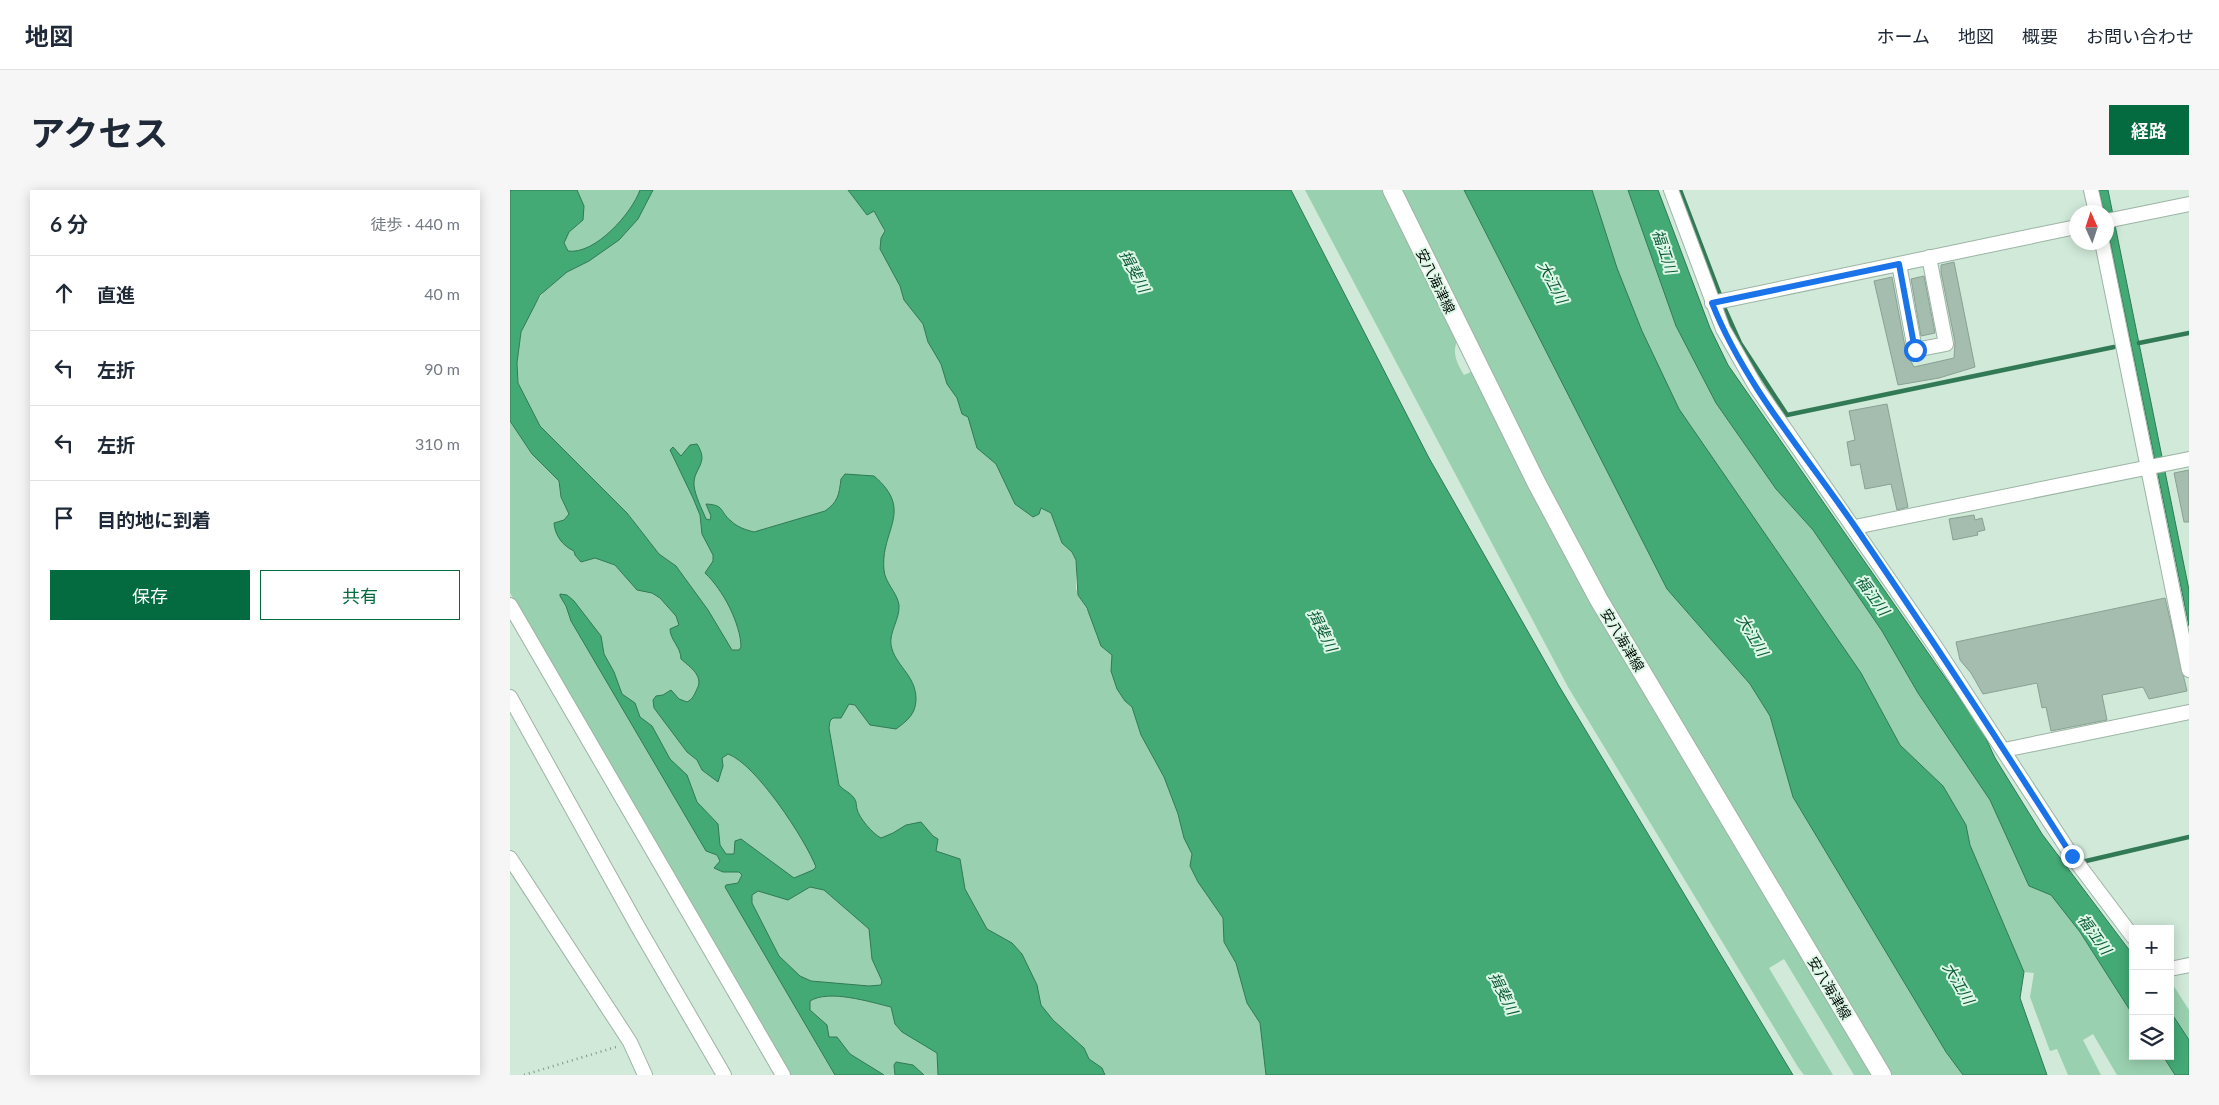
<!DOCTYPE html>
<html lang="ja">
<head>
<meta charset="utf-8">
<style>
  body { margin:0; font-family:Lato,"Noto Sans JP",sans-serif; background:#f6f6f7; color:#1f2937 }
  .controls { position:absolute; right:15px; bottom:15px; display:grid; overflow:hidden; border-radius:0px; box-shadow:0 2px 12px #0003 }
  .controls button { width:45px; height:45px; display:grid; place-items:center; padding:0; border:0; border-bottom:1px solid #e0e1e3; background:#fff; color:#1f2937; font:25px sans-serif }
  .compass { position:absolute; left:1559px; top:15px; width:45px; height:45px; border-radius:50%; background:#fff; box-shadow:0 2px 12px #0003; rotate:357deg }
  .stop { position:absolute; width:15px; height:15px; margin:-11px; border:4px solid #1a73e8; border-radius:50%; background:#fff }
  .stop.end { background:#1a73e8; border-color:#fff; box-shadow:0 1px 5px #0008 }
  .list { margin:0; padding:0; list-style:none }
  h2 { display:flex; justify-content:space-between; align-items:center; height:65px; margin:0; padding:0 20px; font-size:21px }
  h2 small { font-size:16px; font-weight:400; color:#747a83 }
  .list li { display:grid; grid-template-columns:32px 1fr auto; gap:15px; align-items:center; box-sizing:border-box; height:75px; padding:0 20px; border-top:1px solid #e0e1e3 }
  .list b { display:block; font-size:19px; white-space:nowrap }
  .list em { font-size:16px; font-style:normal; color:#747a83 }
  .actions { display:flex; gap:10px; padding:15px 20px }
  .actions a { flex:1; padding:11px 0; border:1px solid #046b41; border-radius:0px; text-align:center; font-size:18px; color:#046b41 }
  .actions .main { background:#046b41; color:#fff }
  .icon { flex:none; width:28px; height:28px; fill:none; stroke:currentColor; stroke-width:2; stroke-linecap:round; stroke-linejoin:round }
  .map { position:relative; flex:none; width:1679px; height:885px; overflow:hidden; border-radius:0px }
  header { display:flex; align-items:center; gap:30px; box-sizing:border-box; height:70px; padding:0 25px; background:#fff; border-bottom:1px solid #e0e1e3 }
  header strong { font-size:24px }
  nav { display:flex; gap:28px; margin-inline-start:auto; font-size:18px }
  .intro { display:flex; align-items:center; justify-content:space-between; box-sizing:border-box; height:120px; padding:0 30px }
  h1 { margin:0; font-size:35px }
  .button { padding:12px 22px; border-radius:0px; background:#046b41; color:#fff; font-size:18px; font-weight:700 }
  main { display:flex; gap:30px; padding:0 30px }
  aside { flex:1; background:#fff; border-radius:0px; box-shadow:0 2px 12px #0003 }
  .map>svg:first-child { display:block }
</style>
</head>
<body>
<header>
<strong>地図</strong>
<nav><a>ホーム</a><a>地図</a><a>概要</a><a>お問い合わせ</a></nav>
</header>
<div class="intro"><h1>アクセス</h1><a class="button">経路</a></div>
<main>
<aside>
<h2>6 分<small>徒歩 · 440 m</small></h2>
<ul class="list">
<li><svg class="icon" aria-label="ahead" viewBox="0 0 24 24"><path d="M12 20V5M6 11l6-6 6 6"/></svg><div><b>直進</b></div><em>40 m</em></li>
<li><svg class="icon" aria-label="left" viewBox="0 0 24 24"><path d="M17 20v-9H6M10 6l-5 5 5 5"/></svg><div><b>左折</b></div><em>90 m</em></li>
<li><svg class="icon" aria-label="left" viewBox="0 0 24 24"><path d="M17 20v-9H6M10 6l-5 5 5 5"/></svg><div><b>左折</b></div><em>310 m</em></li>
<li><svg class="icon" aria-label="arrive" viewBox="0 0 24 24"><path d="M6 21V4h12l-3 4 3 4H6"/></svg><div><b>目的地に到着</b></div></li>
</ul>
<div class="actions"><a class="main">保存</a><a>共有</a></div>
</aside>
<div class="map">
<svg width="1679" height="885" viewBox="0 0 1679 885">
  <rect width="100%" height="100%" fill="#d0e9d9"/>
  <path fill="#99d0af" d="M0 0H356L384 64 531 318 541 323 552 353 562 362 566 370V399L571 410 582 428 587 447 602 465V475L615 511 622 517 631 545 654 587 682 664 680 676 688 692 713 728 714 752 726 773 737 813 748 828 767 885H583L367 660 226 431 231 457 229 460H222L166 376 149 364 117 323 30 236 17 213 8 193 7 173 11 142 18 125 35 100Z
    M795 0H873L947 151C942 164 947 173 954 185L963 181 1082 412 1363 885H1344L1274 769 1259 778 1323 885H1294L1288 877 1058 497Z
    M890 0H954L1157 399 1240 494 1260 526 1283 607 1436 862 1453 885H1378L1095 406 1030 284Z
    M1082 0H1118L1166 136 1206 213 1266 299 1303 340 1372 441 1408 503 1480 610 1519 696 1541 704 1570 742 1623 825V866H1653L1665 885H1607L1583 844 1573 850 1591 885H1558L1547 859 1540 861 1520 807 1524 783 1514 782 1460 655 1456 635 1433 596 1390 555 1351 483 1169 219 1132 141 1107 78Z
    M0 231 22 264 148 391 325 689 479 885H280L0 403Z
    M1660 790 1679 820V850L1660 821Z"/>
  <path fill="#43a975" stroke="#317a55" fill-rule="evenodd" d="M0 0H67L74 16 73 30 59 42 54 53 58 61C85 65 122 23 130 0H143L128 29 109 50 79 71 57 82 30 105 11 142 7 173 8 193 30 236 117 323 149 364 166 376 198 420 222 460H229L231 457C230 432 213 400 195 383L203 371V365L192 344 190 325 183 308 160 260 163 257 171 266 180 255 187 254C200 274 183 278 184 295 185 306 192 319 196 329L200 330 201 326 196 314C215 315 209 321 221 331 227 337 236 340 244 342L315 321C328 312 329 305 331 289L335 284 364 286C405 321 370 340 374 380 375 393 387 402 389 415 390 429 379 442 381 455 385 476 406 485 406 509 406 524 397 531 386 539L360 535 345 515 339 514 331 528H323L320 531 319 538 329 595C334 601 340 602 344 608 347 612 346 615 347 619 349 628 363 644 371 648L383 643 396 635 411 632 423 646 428 649 426 661 450 669 455 699 477 739 502 753 512 764 527 795 531 815 543 830 574 858 579 869 592 878 595 885H428L427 863 392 842 385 834 381 817C360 812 319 799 300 811V820L317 835 319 847H327L340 864 374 885H325L215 697 216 695 228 693 232 685 229 682H213L204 678 210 671 207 665 196 661 61 431 56 416 50 406V404L57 405 64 411 91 446 94 464 104 482 112 504 125 513 130 527 142 536 160 569 177 585 187 612 208 634 210 655 216 664H224L225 651 231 649 284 688 303 680 306 677C295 649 246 574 218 564L212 568 213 576 208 592 192 580 187 570 177 562 144 518 143 510 146 506 153 505 161 500 169 509 177 512C183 509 184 505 187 499 194 486 180 477 171 469 171 457 160 450 160 439L169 435 166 426 150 408 142 403 127 400 105 375 85 368 71 372 65 365 64 361C53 356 45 346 44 333L54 330 59 324 51 307 49 291 22 264 0 231ZM300 697 314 700 359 739 362 769 372 791 371 795 359 796 301 791 290 786 269 766 242 713V705L248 701 278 710Z
    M338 0H781L919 268 1049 496 1283 885H756L750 833 737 813 726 773 714 752 713 728 688 692 680 676 682 664 674 648 668 624 654 587 631 545 622 517 615 511 607 499 601 481 602 465 591 456 577 418 568 405 566 370 562 362 552 353 541 323 531 318 529 324 523 327 505 314 486 274 467 258 458 227 452 224 447 208 437 194 431 174 418 152 413 134 394 110 390 96 370 59 371 48 375 41 364 21 357 25Z
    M954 0H1082L1107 78 1132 141 1169 219 1351 483 1390 555 1433 596 1456 635 1460 655 1514 782 1510 808 1537 885H1453L1436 862 1283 607 1260 526 1240 494 1157 399Z
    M1118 0H1148L1200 138 1218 175 1473 542 1485 568 1532 644 1623 765V825L1570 742 1541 705 1519 696 1480 610 1408 503 1372 441 1303 340 1266 299 1206 213 1166 136Z
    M1589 0H1598L1603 25 1679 400V436L1597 36 1596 22H1594Z
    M1660 821 1679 850V885H1665L1653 866H1660Z
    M386 872 403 875 414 885H385L384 875Z"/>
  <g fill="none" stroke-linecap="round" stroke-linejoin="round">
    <path stroke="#317a55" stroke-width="4.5" d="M1170 0 1210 105
      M1213 115 1230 153 1277 225 1604 157
      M1629 153 1679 143
      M1576 671 1679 647"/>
  </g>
  <path fill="#a5bdae" stroke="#89a192" d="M1444 72 1465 177 1429 188 1388 195 1364 91 1382 87 1396 162 1404 177 1444 168 1445 152 1431 82V75Z
    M1414 86 1425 143 1411 146 1401 89Z
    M1377 214 1398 317 1387 320 1381 294 1355 299 1350 274 1341 276 1337 252 1345 250 1339 221Z
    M1679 280V332H1674L1664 283Z
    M1464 325 1465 330 1472 328 1475 340 1467 342 1468 345 1443 350 1439 329Z
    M1655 408 1677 501 1639 509 1633 497 1592 505 1597 530 1541 541 1536 517 1532 518 1527 493 1473 504 1461 483 1450 470 1446 452Z"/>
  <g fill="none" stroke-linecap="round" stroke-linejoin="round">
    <defs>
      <path id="minor" d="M1161 0 1213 139 1246 197 1423 453 1562 666 1623 747
        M1581 0 1586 22
        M1596 31 1679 14
        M1592 52 1679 480
        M1389 74 1405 160 1436 154 1419 67
        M1202 113 1566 37
        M1345 337 1679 269
        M0 415 273 885
        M0 507 128 737 214 885
        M1494 560 1679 522
        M0 668 120 852 135 885
        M1660 779 1679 775"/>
      <path id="major" d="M882 0 1026 292 1089 410 1372 885"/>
    </defs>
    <use href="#minor" stroke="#9cb4a5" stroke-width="16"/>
    <use href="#major" stroke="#9cb4a5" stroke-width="20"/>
    <path stroke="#829589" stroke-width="2.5" stroke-dasharray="1 4" stroke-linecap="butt" d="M14 885 106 857"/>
    <use href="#minor" stroke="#fff" stroke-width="14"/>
    <use href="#major" stroke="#fff" stroke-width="18"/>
  </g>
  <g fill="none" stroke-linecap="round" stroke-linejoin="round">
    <path stroke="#1a73e8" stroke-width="6" d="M1405 160 1389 74 1202 113C1235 196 1296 265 1346 338 1420 446 1492 556 1562 666"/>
  </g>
  <g text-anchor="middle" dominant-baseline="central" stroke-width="4" stroke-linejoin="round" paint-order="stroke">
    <g font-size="14" fill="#060e09" stroke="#ddf7e6">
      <text transform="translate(926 91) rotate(64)">安八海津線</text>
      <text transform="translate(1113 450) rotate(59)">安八海津線</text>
      <text transform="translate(1320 798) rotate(59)">安八海津線</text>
    </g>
    <g font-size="15" font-style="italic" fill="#0d5b38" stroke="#ddf7e6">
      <text transform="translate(1155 61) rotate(71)">福江川</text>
      <text transform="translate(625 81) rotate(62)">揖斐川</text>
      <text transform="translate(1043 92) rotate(62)">大江川</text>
      <text transform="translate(1363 405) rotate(54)">福江川</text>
      <text transform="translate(813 440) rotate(63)">揖斐川</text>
      <text transform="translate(1243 445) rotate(59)">大江川</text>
      <text transform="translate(1585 744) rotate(54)">福江川</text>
      <text transform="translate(1449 793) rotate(59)">大江川</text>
      <text transform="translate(994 803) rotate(63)">揖斐川</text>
    </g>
  </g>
</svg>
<div class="controls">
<button>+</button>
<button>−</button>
<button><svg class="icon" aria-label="layers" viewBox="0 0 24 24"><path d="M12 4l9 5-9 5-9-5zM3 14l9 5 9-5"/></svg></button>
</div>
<svg class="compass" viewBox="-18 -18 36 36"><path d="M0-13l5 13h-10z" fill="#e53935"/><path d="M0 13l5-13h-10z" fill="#747a83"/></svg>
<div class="stop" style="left:1405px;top:160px"></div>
<div class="stop end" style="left:1562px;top:666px"></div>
</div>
</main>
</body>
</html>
